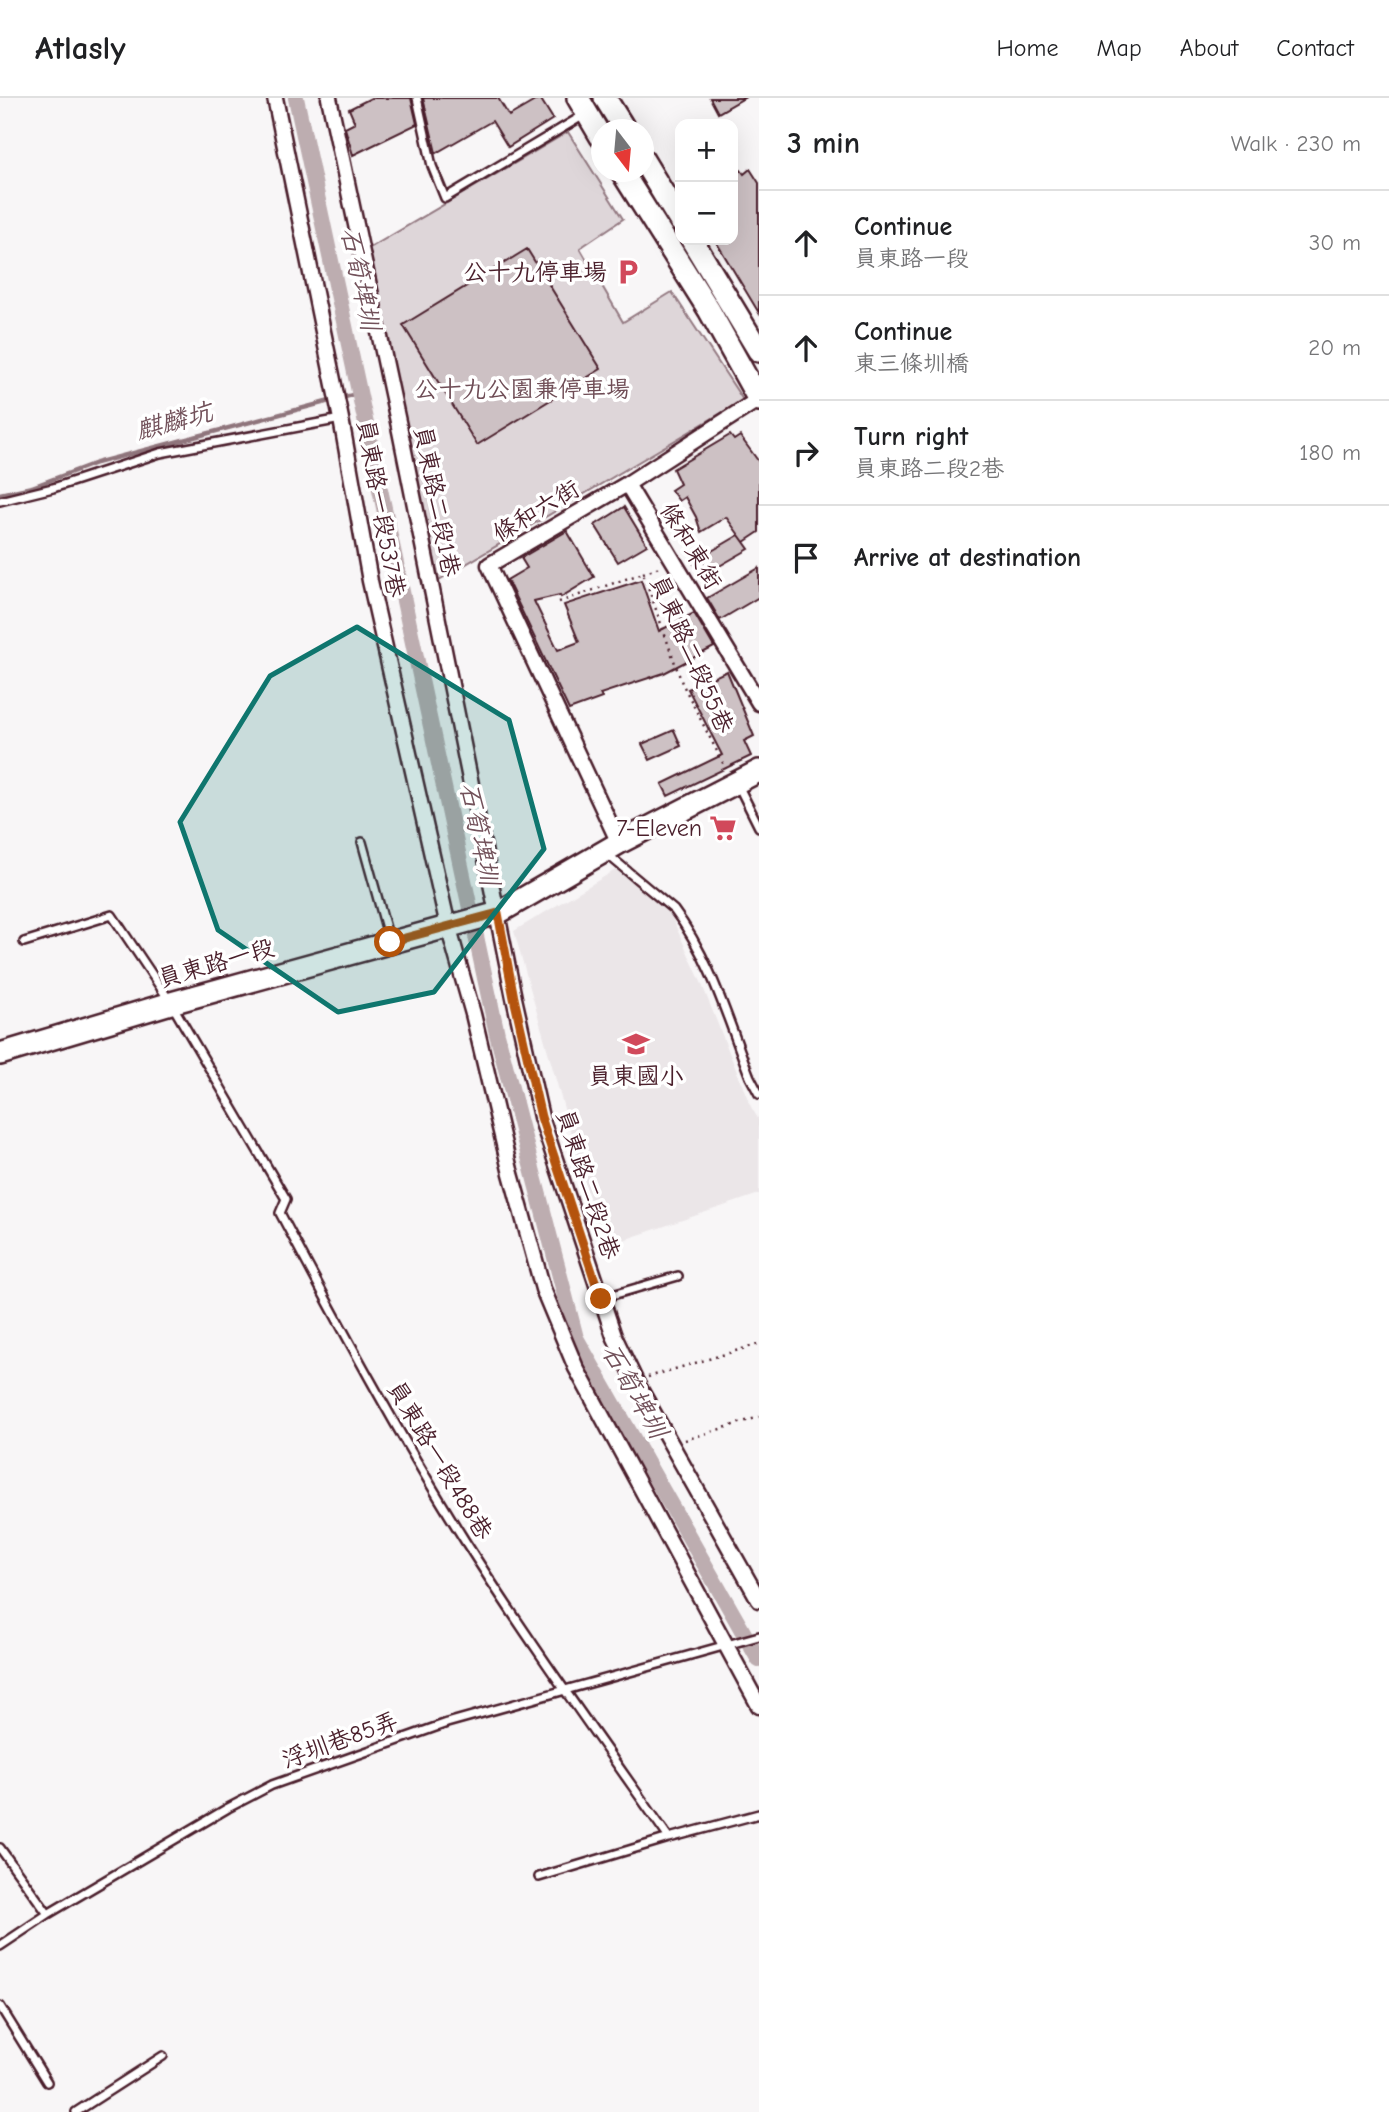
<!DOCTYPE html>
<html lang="en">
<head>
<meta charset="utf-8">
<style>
  body { margin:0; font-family:"Comic Neue","LXGW WenKai TC",sans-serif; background:#f6f6f6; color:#202124 }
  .controls { position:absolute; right:21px; top:21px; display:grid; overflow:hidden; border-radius:14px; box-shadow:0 7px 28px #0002 }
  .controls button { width:63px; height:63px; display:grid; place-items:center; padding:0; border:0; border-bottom:2px solid #e0e0e0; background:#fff; color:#202124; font:35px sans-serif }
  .compass { position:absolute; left:591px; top:21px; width:63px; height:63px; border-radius:50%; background:#fff; box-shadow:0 7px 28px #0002; rotate:164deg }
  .stop { position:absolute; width:21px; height:21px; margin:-16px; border:5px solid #b45309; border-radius:50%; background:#fff }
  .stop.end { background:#b45309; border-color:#fff; box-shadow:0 2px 7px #0008 }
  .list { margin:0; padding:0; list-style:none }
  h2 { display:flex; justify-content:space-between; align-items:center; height:91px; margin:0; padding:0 28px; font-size:30px }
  h2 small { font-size:23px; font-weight:400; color:#757577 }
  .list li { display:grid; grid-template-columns:46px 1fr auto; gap:21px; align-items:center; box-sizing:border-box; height:105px; padding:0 28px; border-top:2px solid #e0e0e0 }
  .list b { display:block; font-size:26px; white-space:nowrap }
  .list p { margin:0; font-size:23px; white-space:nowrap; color:#757577 }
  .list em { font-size:23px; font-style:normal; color:#757577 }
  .icon { flex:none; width:38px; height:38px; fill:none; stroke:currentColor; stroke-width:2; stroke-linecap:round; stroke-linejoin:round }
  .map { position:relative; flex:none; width:759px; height:2014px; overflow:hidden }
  header { display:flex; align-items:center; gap:42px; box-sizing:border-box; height:98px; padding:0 35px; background:#fff; border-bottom:2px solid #e0e0e0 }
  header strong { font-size:33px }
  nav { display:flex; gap:38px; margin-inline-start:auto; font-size:24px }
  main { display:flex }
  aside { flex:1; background:#fff }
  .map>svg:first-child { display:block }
</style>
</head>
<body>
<header>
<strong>Atlasly</strong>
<nav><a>Home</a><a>Map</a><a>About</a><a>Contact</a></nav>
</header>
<main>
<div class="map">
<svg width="759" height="2014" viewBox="0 0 759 2014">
  <rect width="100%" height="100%" fill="#f8f6f7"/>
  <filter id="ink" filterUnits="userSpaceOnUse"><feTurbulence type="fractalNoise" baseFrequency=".0143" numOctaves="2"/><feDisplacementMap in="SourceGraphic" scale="14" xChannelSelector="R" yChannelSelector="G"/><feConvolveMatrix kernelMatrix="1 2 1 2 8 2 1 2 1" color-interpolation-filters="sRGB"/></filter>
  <g filter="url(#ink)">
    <path fill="#ebe6e8" d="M617 771 667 809 701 884 751 1009 759 1022V1096L603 1149 514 833Z"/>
    <path fill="#ded6d9" stroke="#947a82" stroke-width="2" d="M568 34 623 121 580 150 623 224 672 194 743 302 439 482 368 151Z"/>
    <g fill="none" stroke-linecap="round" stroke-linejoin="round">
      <path stroke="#8f747b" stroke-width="4.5" d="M0 396 32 389 96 365 360 295"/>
      <path stroke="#bdadb0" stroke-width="16" d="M296 0 497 936 576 1240 759 1562"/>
    </g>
    <path fill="#cdc1c4" stroke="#4a1f2b" stroke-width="2" d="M371 0H411L417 26 353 57 345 30 355 25 349 11Z
      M423 0H498L509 18 540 0 553 21 508 49 492 23 436 55Z
      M710 0H744L718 15Z
      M750 71 759 85V215L715 142H733V77L741 72 744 76Z
      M527 151 601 271 477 347 403 227Z
      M730 337 734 342 740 338 759 364V434L744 444 726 419 701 434 696 419 685 399 679 403 671 392 680 386 673 371Z
      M624 409 647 447 618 464 595 427Z
      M567 433 594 479 561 499 560 497 534 503 558 552 579 544 564 507 641 482 659 533 694 515 714 549 664 575 600 596 602 600 569 612 507 482 527 470 521 460Z
      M739 437 749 451 702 478 693 464Z
      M759 470V499L720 522 707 500Z
      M727 573 754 638 744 643 751 658 668 698 662 686 722 657 688 591Z
      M674 632 681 648 650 662 642 646Z"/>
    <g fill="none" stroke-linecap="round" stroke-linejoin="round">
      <defs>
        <path id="lane" d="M417 0 432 68 445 100 584 17
          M0 403 53 390 160 355 341 321
          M737 685 759 729
          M362 744 389 841
          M607 756 674 812C711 861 728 923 750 979L759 996
          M24 844 112 817 171 905 286 1101 280 1115C339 1226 398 1336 465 1443 529 1544 600 1642 669 1740L759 1716
          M602 1200 678 1178
          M0 1750 48 1816
          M539 1779 669 1740
          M0 1848 48 1816 228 1710 272 1687 447 1625 759 1538
          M0 1908 47 1984
          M76 2014 163 1958"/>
        <path id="street" d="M275 0 341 321 370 483 448 828 473 916 510 1072 543 1191 576 1270 759 1608
          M329 0 400 333 514 900 541 1019 614 1238 636 1284 759 1502
          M627 386 759 605
          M619 745 489 467 627 386 759 301"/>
        <path id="secondary" d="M578 0 601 39
          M605 0 625 32
          M643 62 680 123
          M622 74 709 212 759 302
          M692 142 759 253
          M0 956 171 905 498 815 619 745 759 673"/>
      </defs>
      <use href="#lane" stroke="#4a1f2b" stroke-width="12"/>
      <use href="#street" stroke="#4a1f2b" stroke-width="19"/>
      <use href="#secondary" stroke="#4a1f2b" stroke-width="26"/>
      <path stroke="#4a1f2b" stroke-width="2.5" stroke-dasharray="2 5" stroke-linecap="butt" d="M643 475 659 469
        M559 504 643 475 682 585 726 671
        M648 1279 759 1246
        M685 1342 759 1319"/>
      <use href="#lane" stroke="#fff" stroke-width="7"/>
      <use href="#street" stroke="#fff" stroke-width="14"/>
      <use href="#secondary" stroke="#fff" stroke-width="21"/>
    </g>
  </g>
  <g fill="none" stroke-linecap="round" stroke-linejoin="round" filter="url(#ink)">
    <path stroke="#b45309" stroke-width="9" d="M390 844 498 815 514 900 541 1019 601 1201"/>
  </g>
  <path fill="#0f766e" fill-opacity="0.2" stroke="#0f766e" stroke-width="5" stroke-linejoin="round" d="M357 529 509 622 544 751 434 894 338 914 218 832 180 724 270 578Z"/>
  <defs>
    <symbol id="parking-bare" viewBox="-9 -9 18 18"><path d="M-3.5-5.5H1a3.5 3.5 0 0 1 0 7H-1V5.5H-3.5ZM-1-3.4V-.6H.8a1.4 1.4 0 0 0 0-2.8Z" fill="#d1495b" stroke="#fff" stroke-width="2.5" paint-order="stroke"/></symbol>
    <symbol id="supermarket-bare" viewBox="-9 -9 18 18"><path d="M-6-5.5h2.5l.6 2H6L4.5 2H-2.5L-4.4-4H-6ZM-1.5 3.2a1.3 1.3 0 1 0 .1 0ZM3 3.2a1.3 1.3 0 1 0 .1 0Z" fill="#d1495b" stroke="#fff" stroke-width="2.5" paint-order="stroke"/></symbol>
    <symbol id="school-bare" viewBox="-9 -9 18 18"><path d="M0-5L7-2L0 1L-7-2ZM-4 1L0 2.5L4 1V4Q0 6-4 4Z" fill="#d1495b" stroke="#fff" stroke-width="2.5" paint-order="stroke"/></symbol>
  </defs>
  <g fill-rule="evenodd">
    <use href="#parking-bare" x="609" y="155" width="38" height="38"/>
    <use href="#supermarket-bare" x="704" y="711" width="38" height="38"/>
    <use href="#school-bare" x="617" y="927" width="38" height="38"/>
  </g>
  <g text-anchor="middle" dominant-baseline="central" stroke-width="7" stroke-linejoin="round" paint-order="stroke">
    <g font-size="24" fill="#4a1f2b" stroke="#fff" text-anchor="end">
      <text x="607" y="174">公十九停車場</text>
      <text x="702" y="730">7-Eleven</text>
      <text x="636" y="978" text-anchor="middle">員東國小</text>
    </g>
    <g font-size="24" fill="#6f4d56" stroke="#fff">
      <text x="522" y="291">公十九公園兼停車場</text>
    </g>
    <g font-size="24" fill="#4a1f2b" stroke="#fff">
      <text transform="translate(437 403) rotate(79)">員東路二段1巷</text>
      <text transform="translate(381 410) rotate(80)">員東路一段537巷</text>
      <text transform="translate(536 413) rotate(-31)">條和六街</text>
      <text transform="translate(691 448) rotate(59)">條和東街</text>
      <text transform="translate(692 556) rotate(66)">員東路二段55巷</text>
      <text transform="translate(216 865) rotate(-16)">員東路一段</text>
      <text transform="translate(588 1086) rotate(72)">員東路二段2巷</text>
      <text transform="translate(440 1362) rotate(59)">員東路一段488巷</text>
      <text transform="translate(340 1642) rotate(-20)">浮圳巷85弄</text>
    </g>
    <g font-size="26" font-style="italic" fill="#72515a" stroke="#fff">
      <text transform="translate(360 181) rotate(78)">石筍埤圳</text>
      <text transform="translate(174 324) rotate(-15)">麒麟坑</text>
      <text transform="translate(479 736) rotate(78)">石筍埤圳</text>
      <text transform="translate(634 1293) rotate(60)">石筍埤圳</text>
    </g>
  </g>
</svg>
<div class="controls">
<button>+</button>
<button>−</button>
</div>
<svg class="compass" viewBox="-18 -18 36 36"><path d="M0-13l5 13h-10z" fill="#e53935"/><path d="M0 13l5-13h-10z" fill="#757577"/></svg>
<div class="stop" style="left:390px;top:844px"></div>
<div class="stop end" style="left:601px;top:1201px"></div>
</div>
<aside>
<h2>3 min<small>Walk · 230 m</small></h2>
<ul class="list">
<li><svg class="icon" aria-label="ahead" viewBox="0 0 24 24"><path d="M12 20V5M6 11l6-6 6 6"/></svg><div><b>Continue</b><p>員東路一段</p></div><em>30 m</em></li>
<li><svg class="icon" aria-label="ahead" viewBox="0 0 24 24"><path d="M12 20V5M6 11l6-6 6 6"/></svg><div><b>Continue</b><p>東三條圳橋</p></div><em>20 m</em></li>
<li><svg class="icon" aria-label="right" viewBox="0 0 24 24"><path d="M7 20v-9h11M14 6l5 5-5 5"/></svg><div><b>Turn right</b><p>員東路二段2巷</p></div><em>180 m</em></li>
<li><svg class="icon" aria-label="arrive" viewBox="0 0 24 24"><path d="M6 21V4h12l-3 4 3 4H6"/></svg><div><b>Arrive at destination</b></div></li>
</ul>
</aside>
</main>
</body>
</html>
